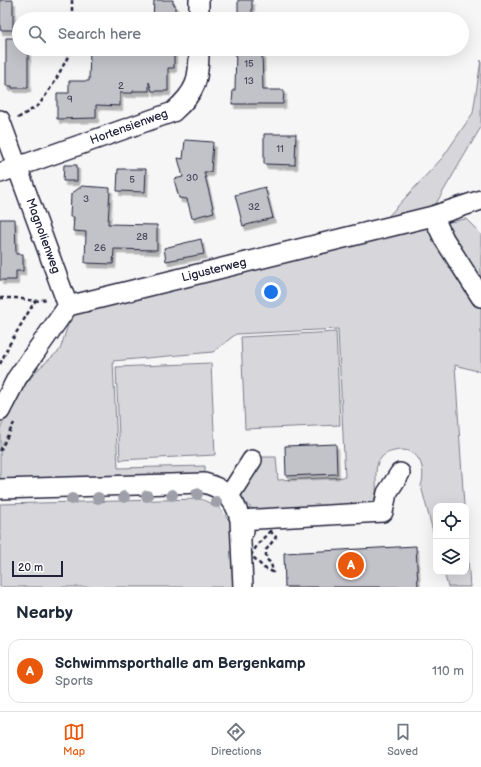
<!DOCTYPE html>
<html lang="en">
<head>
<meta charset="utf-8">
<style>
  body { margin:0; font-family:"Balsamiq Sans",sans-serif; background:#f2f2f3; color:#1f2937 }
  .controls { position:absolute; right:12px; bottom:12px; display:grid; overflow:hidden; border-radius:8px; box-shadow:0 4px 16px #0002 }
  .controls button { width:36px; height:36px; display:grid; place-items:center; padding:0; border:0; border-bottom:1px solid #e0e1e3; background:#fff; color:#1f2937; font:20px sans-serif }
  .scale { position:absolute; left:12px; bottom:10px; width:51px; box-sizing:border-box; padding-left:4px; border:2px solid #22223b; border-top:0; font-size:11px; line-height:14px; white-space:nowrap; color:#22223b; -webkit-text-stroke:3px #fff; paint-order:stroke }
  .you { position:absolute; left:271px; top:292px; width:14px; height:14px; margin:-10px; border:3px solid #fff; border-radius:50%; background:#1a73e8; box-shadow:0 0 0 6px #1a73e833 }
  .badge { display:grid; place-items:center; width:26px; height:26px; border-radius:50%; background:#ea580c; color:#fff; font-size:13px; font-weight:700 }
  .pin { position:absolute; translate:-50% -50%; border:2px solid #fff; box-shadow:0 1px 4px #0006 }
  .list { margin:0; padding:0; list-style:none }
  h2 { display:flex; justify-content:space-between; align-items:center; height:52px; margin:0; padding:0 16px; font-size:17px }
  h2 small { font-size:13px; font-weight:400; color:#747a83 }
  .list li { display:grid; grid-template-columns:26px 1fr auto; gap:12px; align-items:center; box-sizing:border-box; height:64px; margin:0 8px 8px; padding:0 8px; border:1px solid #e0e1e3; border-radius:12px }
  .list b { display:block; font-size:15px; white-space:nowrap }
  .list p { margin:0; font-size:13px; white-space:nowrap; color:#747a83 }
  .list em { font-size:13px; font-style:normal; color:#747a83 }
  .icon { flex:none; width:22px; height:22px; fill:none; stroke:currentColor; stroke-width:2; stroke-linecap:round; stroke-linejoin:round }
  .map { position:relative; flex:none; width:481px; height:587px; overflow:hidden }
  .search { position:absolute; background:#fff; box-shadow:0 4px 16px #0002; left:12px; right:12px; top:12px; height:44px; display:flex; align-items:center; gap:10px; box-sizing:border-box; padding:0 14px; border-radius:22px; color:#747a83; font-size:15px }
  .sheet { height:124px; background:#fff }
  nav { display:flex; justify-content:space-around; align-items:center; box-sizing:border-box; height:56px; border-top:1px solid #e0e1e3; background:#fff; font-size:11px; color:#747a83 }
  nav a { display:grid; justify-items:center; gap:2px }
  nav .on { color:#ea580c }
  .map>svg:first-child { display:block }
</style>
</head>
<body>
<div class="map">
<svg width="481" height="587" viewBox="0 0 481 587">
  <defs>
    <filter id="shadow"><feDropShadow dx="2.5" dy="4.5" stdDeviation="0" flood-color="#0004"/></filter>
  </defs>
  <rect width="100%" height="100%" fill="#f6f6f7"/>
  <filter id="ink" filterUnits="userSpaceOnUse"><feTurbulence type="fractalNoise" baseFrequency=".025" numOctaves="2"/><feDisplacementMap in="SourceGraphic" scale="8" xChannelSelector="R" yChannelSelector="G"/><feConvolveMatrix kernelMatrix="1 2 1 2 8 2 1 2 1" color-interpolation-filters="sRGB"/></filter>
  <g filter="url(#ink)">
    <path fill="#d7d7db" stroke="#7c7c8b" d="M481 60V127L434 207 383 222 443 157 473 113Z
      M466 219 481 234V284L444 223Z
      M428 227 481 305V372L455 365 464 506H436V543L421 486C427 467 418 445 394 451 389 452 384 454 381 458 371 468 380 488 374 500 373 503 370 505 368 507L261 513C247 506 242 503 239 488L259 457H276L278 480 345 477 338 329 236 334 213 352 113 361 118 468 205 466V478L0 483V429L15 398 37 370 60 350 72 312Z
      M336 332 340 425 245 429 241 337Z
      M211 363 215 455 120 460 116 367Z
      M201 499 218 507 230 521 233 587H0V504Z
      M466 530 470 587H448L444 572H466Z"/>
    <path fill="#c2c2c9" stroke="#22223b" filter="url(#shadow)" d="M0 0H13V30H0Z
      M154 0H173V4H175V19H153Z
      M238 0H252V19H238Z
      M6 38H19V49H28V88H12V86H6Z
      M90 49H174V68H168V91H152L149 82V91H133V93H120V106L96 105V118L57 119V93H69V81H89Z
      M236 49H262L263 90H284L283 104H232L233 90H235Z
      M264 134H296L295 165 264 164Z
      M185 140 213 142 211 172H204L214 212 192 218 187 199 179 198 174 179 183 177 178 158 183 159Z
      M64 165H77V181H63Z
      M118 169H146L145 192 117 191Z
      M82 186 110 188 108 224 157 225V250L114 249 113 264 85 263 86 232 73 231 74 217H70L71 194Z
      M265 187 273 218 243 226 235 195Z
      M0 219H15L16 254H23V271H16V280H0Z
      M201 239 204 254 166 261 164 248Z
      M336 444 337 474 286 476 285 446Z
      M416 546 418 587H285L284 553Z"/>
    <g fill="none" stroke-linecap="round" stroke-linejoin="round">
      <defs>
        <path id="minor" d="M199 0V19
          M0 120 68 306
          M0 173 173 112C197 91 199 80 199 49
          M433 216 444 239 481 297
          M0 411 17 378 68 306 433 216 481 200
          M0 489 204 483C224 488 236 500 240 520L243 587
          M229 496 252 460
          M244 531 240 520 383 512 387 493 400 473"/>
      </defs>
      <use href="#minor" stroke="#22223b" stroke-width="22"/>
      <path stroke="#22223b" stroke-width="2.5" stroke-dasharray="4 3" stroke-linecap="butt" d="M72 0V19
        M18 118 39 105 54 83 72 49
        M0 298H16L35 301 48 299
        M0 364 9 345 35 301
        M0 451 14 423
        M270 531 276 537 266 550V559L271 563 273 572 264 568 251 555 258 544Z"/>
      <use href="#minor" stroke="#fff" stroke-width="19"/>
    </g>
    <g fill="#9f9faa">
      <circle cx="197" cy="494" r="6"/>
      <circle cx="172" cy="495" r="6"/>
      <circle cx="147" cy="496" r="6"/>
      <circle cx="124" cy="497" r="6"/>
      <circle cx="98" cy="498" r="6"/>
      <circle cx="72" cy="499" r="6"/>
      <circle cx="216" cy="502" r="6"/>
    </g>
  </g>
  <g text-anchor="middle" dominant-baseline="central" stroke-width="3" stroke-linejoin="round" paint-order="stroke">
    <g font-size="10" fill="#4a4a5e">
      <text x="249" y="64">15</text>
      <text x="249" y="81">13</text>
      <text x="121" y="86">2</text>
      <text x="70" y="99">9</text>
      <text x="280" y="149">11</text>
      <text x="192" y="178">30</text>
      <text x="132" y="180">5</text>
      <text x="86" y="199">3</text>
      <text x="254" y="207">32</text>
      <text x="142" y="237">28</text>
      <text x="100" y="248">26</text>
    </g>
    <g font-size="12" fill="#22223b" stroke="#fff">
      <text transform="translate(129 127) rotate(-20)">Hortensienweg</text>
      <text transform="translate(43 236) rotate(70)">Magnolienweg</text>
      <text transform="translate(214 270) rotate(-14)">Ligusterweg</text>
    </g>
  </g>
</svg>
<div class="controls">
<button><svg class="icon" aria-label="locate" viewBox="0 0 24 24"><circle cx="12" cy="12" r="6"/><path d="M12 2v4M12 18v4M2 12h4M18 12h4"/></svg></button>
<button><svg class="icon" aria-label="layers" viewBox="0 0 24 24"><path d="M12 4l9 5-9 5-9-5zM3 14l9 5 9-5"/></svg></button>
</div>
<div class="scale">20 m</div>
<div class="you"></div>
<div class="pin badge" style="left:351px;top:565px">A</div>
<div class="search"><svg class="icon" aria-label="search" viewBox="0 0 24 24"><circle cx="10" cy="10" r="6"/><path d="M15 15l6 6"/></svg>Search here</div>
</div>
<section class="sheet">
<h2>Nearby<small></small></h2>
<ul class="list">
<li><span class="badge">A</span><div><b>Schwimmsporthalle am Bergenkamp</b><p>Sports</p></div><em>110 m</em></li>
</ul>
</section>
<nav>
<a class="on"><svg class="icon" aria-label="map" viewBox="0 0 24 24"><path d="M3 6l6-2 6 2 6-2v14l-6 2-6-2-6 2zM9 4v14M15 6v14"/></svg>Map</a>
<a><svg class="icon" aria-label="directions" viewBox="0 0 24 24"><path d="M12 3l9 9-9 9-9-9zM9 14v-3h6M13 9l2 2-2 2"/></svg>Directions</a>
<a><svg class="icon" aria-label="saved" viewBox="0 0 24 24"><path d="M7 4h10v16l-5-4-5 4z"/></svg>Saved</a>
</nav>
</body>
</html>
